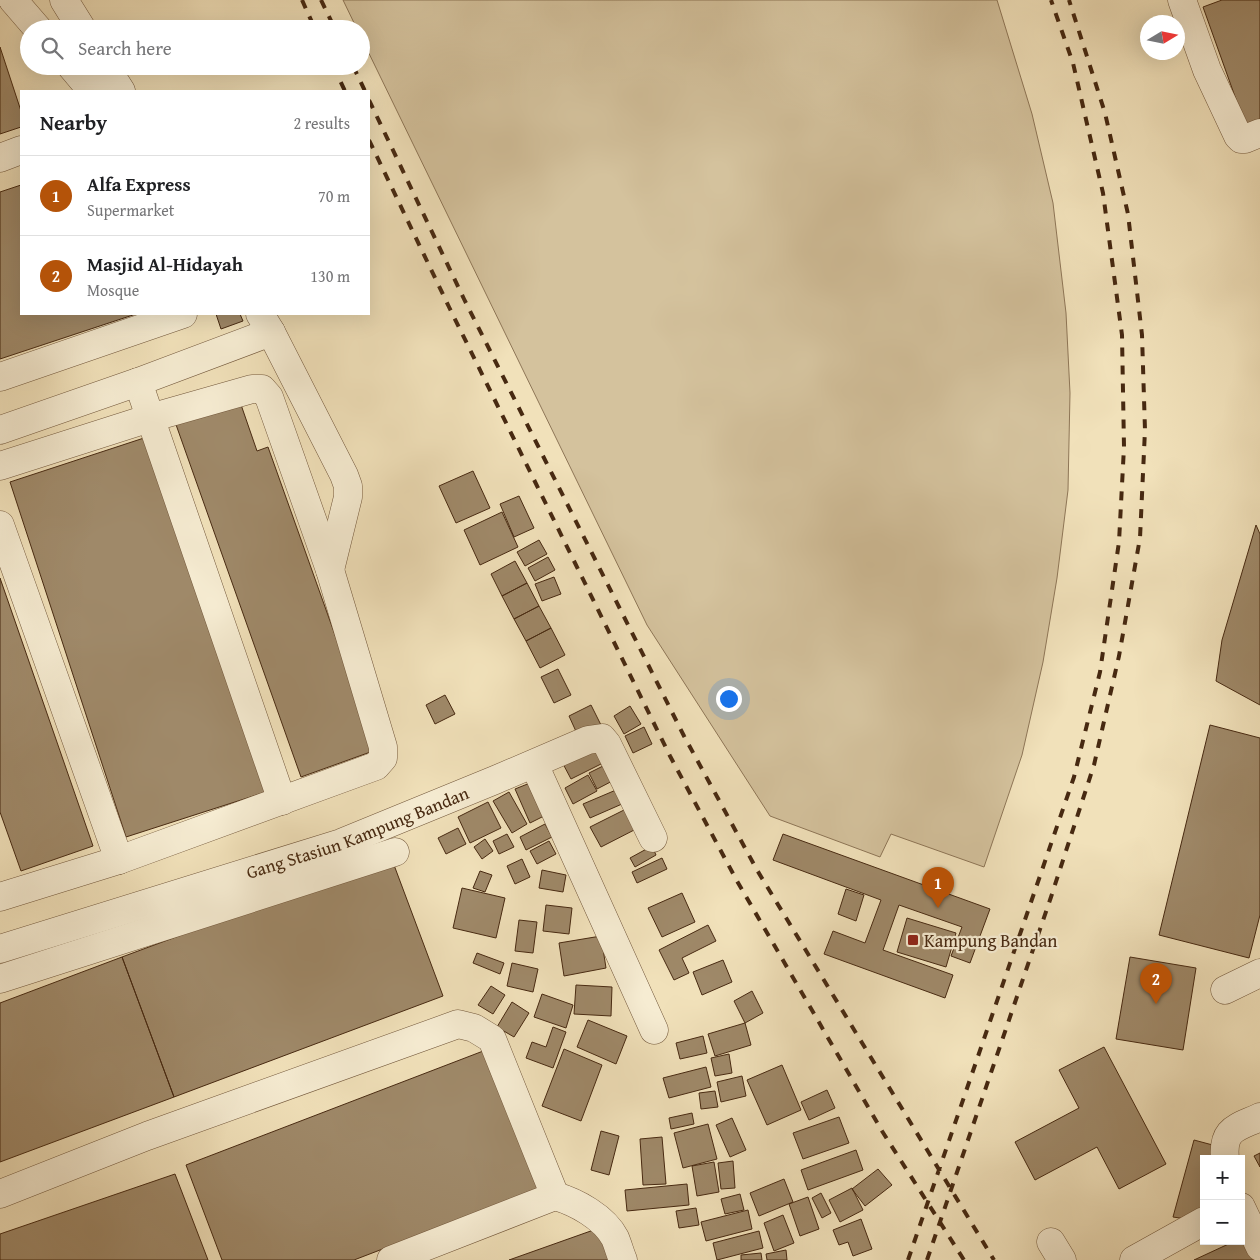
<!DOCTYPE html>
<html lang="en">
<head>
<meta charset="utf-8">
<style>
  body { margin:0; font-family:"Gentium Book Plus",serif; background:#f6f6f6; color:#202124 }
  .controls { position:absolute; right:15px; bottom:15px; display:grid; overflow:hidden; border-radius:0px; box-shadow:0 5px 20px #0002 }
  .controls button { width:45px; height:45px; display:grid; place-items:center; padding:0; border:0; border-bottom:1px solid #e0e0e0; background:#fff; color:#202124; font:25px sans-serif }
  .compass { position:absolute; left:1140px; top:15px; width:45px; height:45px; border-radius:50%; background:#fff; box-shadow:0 5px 20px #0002; rotate:80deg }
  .you { position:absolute; left:728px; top:698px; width:18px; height:18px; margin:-12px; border:4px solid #fff; border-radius:50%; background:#1a73e8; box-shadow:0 0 0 8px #1a73e833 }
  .badge { display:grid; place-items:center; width:32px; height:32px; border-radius:50%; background:#b45309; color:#fff; font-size:16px; font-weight:700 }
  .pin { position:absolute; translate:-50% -41px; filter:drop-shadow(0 1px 2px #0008) }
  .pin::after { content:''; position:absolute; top:26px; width:18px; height:15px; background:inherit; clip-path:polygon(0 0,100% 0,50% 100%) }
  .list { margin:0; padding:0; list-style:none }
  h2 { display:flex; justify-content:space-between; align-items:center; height:65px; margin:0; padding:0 20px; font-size:21px }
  h2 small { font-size:16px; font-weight:400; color:#757577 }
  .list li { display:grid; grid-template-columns:32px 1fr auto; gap:15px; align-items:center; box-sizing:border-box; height:80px; padding:0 20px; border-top:1px solid #e0e0e0 }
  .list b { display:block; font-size:19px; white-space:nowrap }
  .list p { margin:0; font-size:16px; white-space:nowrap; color:#757577 }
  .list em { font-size:16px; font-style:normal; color:#757577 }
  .icon { flex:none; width:28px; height:28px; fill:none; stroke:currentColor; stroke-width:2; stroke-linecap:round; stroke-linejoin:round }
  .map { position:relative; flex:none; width:1260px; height:1260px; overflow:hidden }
  .search { position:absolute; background:#fff; box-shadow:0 5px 20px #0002; left:20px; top:20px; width:350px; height:55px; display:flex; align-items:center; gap:12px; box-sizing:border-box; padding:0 18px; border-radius:28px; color:#757577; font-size:19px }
  .panel { position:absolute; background:#fff; box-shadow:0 5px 20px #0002; left:20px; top:90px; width:350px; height:225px; border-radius:0px }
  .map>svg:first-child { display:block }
</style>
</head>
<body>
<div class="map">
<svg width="1260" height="1260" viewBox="0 0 1260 1260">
  <rect width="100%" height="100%" fill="#f1e1ba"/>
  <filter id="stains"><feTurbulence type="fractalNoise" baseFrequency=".004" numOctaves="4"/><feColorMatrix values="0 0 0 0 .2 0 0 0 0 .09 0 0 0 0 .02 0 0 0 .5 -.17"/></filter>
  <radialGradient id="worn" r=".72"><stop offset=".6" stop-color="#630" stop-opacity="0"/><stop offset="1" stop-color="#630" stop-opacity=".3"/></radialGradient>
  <path fill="#d4c29d" stroke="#8e7657" d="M343 0H997L1032 114 1053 203 1066 313 1070 393 1068 490 1057 578 1043 662 1022 755 984 867 891 834 880 857 770 816 647 625 361 37V29H357Z"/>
  <path fill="#9f8969" stroke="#472911" d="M1222 0H1260V129L1248 133 1203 7Z
    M0 47 21 111V127L0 134Z
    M21 185V314H136L0 359V192Z
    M216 314H240L243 321 221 329Z
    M238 396 257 451 268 447 376 750 301 777 174 419Z
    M150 436 266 792 126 837 10 482Z
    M473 471 490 508 456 523 439 486Z
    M519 496 534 528 514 537 500 504Z
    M502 512 518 547 480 565 464 530Z
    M1256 525 1260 534V705L1216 681 1222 640Z
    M539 540 547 554 525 566 517 552Z
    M548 557 555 570 535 581 528 568Z
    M515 561 527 583 502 596 491 574Z
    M554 577 561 594 542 601 535 584Z
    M0 578 93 846 21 871 0 812Z
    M527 583 539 606 514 619 502 596Z
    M539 606 551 628 526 641 514 619Z
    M551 628 565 655 540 668 526 641Z
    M558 669 571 695 554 703 541 677Z
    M445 695 455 714 435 724 426 705Z
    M591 705 602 727 579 738 569 716Z
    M630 706 641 724 624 734 614 716Z
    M1210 725 1260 738V915L1249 958 1159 935Z
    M644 727 652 744 633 753 625 736Z
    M593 743 603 763 571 779 561 760Z
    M611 762 620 777 597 789 589 773Z
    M588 775 597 791 573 804 565 788Z
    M530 783 546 815 530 823 515 789Z
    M616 790 622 804 590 818 583 804Z
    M509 792 527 824 512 833 493 801Z
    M488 802 501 828 470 843 458 817Z
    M630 807 640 827 601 847 590 827Z
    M545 824 552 837 526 850 520 837Z
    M458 828 466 844 446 854 438 838Z
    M507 834 514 847 499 854 493 841Z
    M783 834 990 909 970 963 951 956 962 927 899 905 883 950 953 975 945 998 824 954 833 931 865 943 881 900 773 860Z
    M485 839 493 851 482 859 474 847Z
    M549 841 556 854 537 864 530 851Z
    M652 846 656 855 635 867 630 858Z
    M391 857 443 996 174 1097 122 957Z
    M662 858 667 869 637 883 632 872Z
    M522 859 530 877 515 884 507 866Z
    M542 870 566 875 563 892 539 888Z
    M480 871 492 875 485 892 473 888Z
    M462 888 505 898 496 938 453 928Z
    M846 889 864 895 856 921 838 914Z
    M682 893 695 922 662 937 648 908Z
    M546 905 572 908 569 934 543 931Z
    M907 918 956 933 946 967 897 952Z
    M519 920 537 922 533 953 515 951Z
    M708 925 716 941 682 958 689 973 674 980 659 950Z
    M601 936 606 968 564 976 559 943Z
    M477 953 504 963 500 974 473 963Z
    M122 957 174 1097 0 1162V1003Z
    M1130 957 1196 968 1183 1050 1116 1039Z
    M723 960 732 982 702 995 693 972Z
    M512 963 538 969 533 992 507 986Z
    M576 985 612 987 611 1016 574 1014Z
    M491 986 505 995 493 1014 478 1005Z
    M752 991 763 1013 745 1023 734 1001Z
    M542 994 573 1005 566 1028 534 1017Z
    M512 1002 529 1013 514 1037 497 1027Z
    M588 1020 627 1036 616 1064 577 1047Z
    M745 1023 751 1045 715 1056 708 1034Z
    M553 1027 566 1032 553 1068 526 1058 532 1042 546 1047Z
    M703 1036 707 1053 680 1059 676 1043Z
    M1104 1047 1166 1164 1119 1189 1097 1147 1035 1180 1015 1142 1079 1108 1059 1070Z
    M491 1048 544 1187 354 1260H222L186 1165Z
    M564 1049 602 1065 581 1121 542 1106Z
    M729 1054 732 1073 715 1076 711 1058Z
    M782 1065 801 1110 767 1125 747 1080Z
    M706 1067 711 1087 669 1098 663 1078Z
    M742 1076 746 1096 721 1102 717 1082Z
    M827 1090 835 1108 809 1120 801 1102Z
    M715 1091 718 1107 701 1109 699 1093Z
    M692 1113 694 1124 671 1129 669 1118Z
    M839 1117 849 1143 803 1159 793 1133Z
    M732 1118 746 1150 730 1157 716 1125Z
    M708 1124 717 1159 683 1168 674 1133Z
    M601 1131 619 1136 609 1175 591 1170Z
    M662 1137 666 1184 643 1185 640 1139Z
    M1194 1140 1220 1147 1217 1159H1204V1205L1199 1221 1173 1217Z
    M856 1150 863 1170 808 1190 801 1170Z
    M1260 1153V1167L1254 1156Z
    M733 1161 735 1188 721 1189 718 1163Z
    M714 1162 719 1192 697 1196 692 1166Z
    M878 1169 892 1185 865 1206 852 1189Z
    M175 1174 208 1260H0V1234Z
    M784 1179 793 1202 759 1216 750 1193Z
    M687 1184 689 1205 627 1211 625 1190Z
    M852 1188 863 1210 840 1222 829 1200Z
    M821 1193 831 1213 822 1218 812 1198Z
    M740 1194 744 1210 725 1214 721 1199Z
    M808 1197 819 1229 800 1236 789 1204Z
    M696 1208 699 1225 679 1228 676 1211Z
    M748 1210 752 1229 706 1241 701 1222Z
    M783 1215 794 1243 774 1251 764 1223Z
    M861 1219 872 1249 853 1256 848 1242 839 1245 833 1230Z
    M602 1227 614 1260H509Z
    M759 1231 763 1248 717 1260 713 1243Z
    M1244 1237 1254 1260H1194L1235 1241H1241V1238Z
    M786 1250 787 1260H767L766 1254Z
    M761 1253 762 1260H741V1255Z"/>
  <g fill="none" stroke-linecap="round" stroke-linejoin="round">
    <defs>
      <g id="minor">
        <path d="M13 0 38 29"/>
        <path d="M64 0 82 29"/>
        <path d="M1182 0 1207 70 1238 136 1241 139H1245L1260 133"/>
        <path d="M71 66 92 91"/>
        <path d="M105 66 121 91"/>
        <path d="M0 158 21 150"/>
        <path d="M260 314 271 332 344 475 348 486V497L330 570"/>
        <path d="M0 377 183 314"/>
        <path d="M138 382 282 801"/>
        <path d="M0 430 138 382 271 332"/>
        <path d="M0 466 150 418 252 389H262L269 397 330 570 383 747V758L376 766 119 860 0 897"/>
        <path d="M0 525 119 860"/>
        <path d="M534 764 654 1030"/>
        <path id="s1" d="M0 949 341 843 495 780 588 740 602 738 607 744 653 838"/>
        <path d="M0 979 395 852"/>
        <path d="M1225 990 1260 973"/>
        <path d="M1225 1159C1222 1128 1237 1128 1260 1117"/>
        <path d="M0 1194 147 1136 458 1024 474 1028 492 1039 555 1196"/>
        <path d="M1241 1207 1260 1247"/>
        <path d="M1051 1242 1062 1260"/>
        <path d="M391 1260 555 1196C576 1202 604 1217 615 1238 618 1245 620 1253 623 1260"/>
        <path d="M1134 1260 1204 1221"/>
      </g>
    </defs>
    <use href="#minor" stroke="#72573b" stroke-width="29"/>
    <use href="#minor" stroke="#f6ecd2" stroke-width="28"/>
    <path stroke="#472911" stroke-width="4" stroke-dasharray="9 9" stroke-linecap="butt" d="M302 0 315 29
      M321 0 335 29
      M333 66 345 91
      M353 66 365 91
      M369 100 464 299 684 736 757 870 994 1260
      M369 140 449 307 670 756 737 881 882 1131 964 1260
      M908 1260 1074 777 1100 672 1119 542 1124 447 1122 335 1103 193 1073 63 1051 0
      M927 1260 1051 897 1094 765 1119 656 1140 538 1145 430 1142 335 1128 214 1105 113 1069 0"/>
  </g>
  <rect fill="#8f2418" stroke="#f6ecd2" stroke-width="2" x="907" y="934" width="12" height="12" rx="2.5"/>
  <g text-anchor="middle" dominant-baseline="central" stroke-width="4.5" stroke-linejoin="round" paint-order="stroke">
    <g font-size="18" fill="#472911" stroke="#f6ecd2">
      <text stroke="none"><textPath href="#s1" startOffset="376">Gang Stasiun Kampung Bandan</textPath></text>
    </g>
    <g font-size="18" fill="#472911" stroke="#f6ecd2" text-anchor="start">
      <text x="924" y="940">Kampung Bandan</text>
    </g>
  </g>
  <rect width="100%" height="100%" filter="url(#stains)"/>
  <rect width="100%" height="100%" fill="url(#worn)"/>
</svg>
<div class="controls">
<button>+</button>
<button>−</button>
</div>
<svg class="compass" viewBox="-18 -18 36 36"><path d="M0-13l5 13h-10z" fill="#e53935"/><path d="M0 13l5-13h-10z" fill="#757577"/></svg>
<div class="you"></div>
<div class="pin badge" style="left:938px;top:908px">1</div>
<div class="pin badge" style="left:1156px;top:1004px">2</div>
<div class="search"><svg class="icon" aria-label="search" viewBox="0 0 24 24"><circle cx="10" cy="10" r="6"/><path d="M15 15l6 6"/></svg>Search here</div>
<section class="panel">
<h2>Nearby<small>2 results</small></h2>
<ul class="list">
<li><span class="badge">1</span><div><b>Alfa Express</b><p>Supermarket</p></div><em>70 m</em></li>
<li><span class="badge">2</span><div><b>Masjid Al-Hidayah</b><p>Mosque</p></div><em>130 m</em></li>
</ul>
</section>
</div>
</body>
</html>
